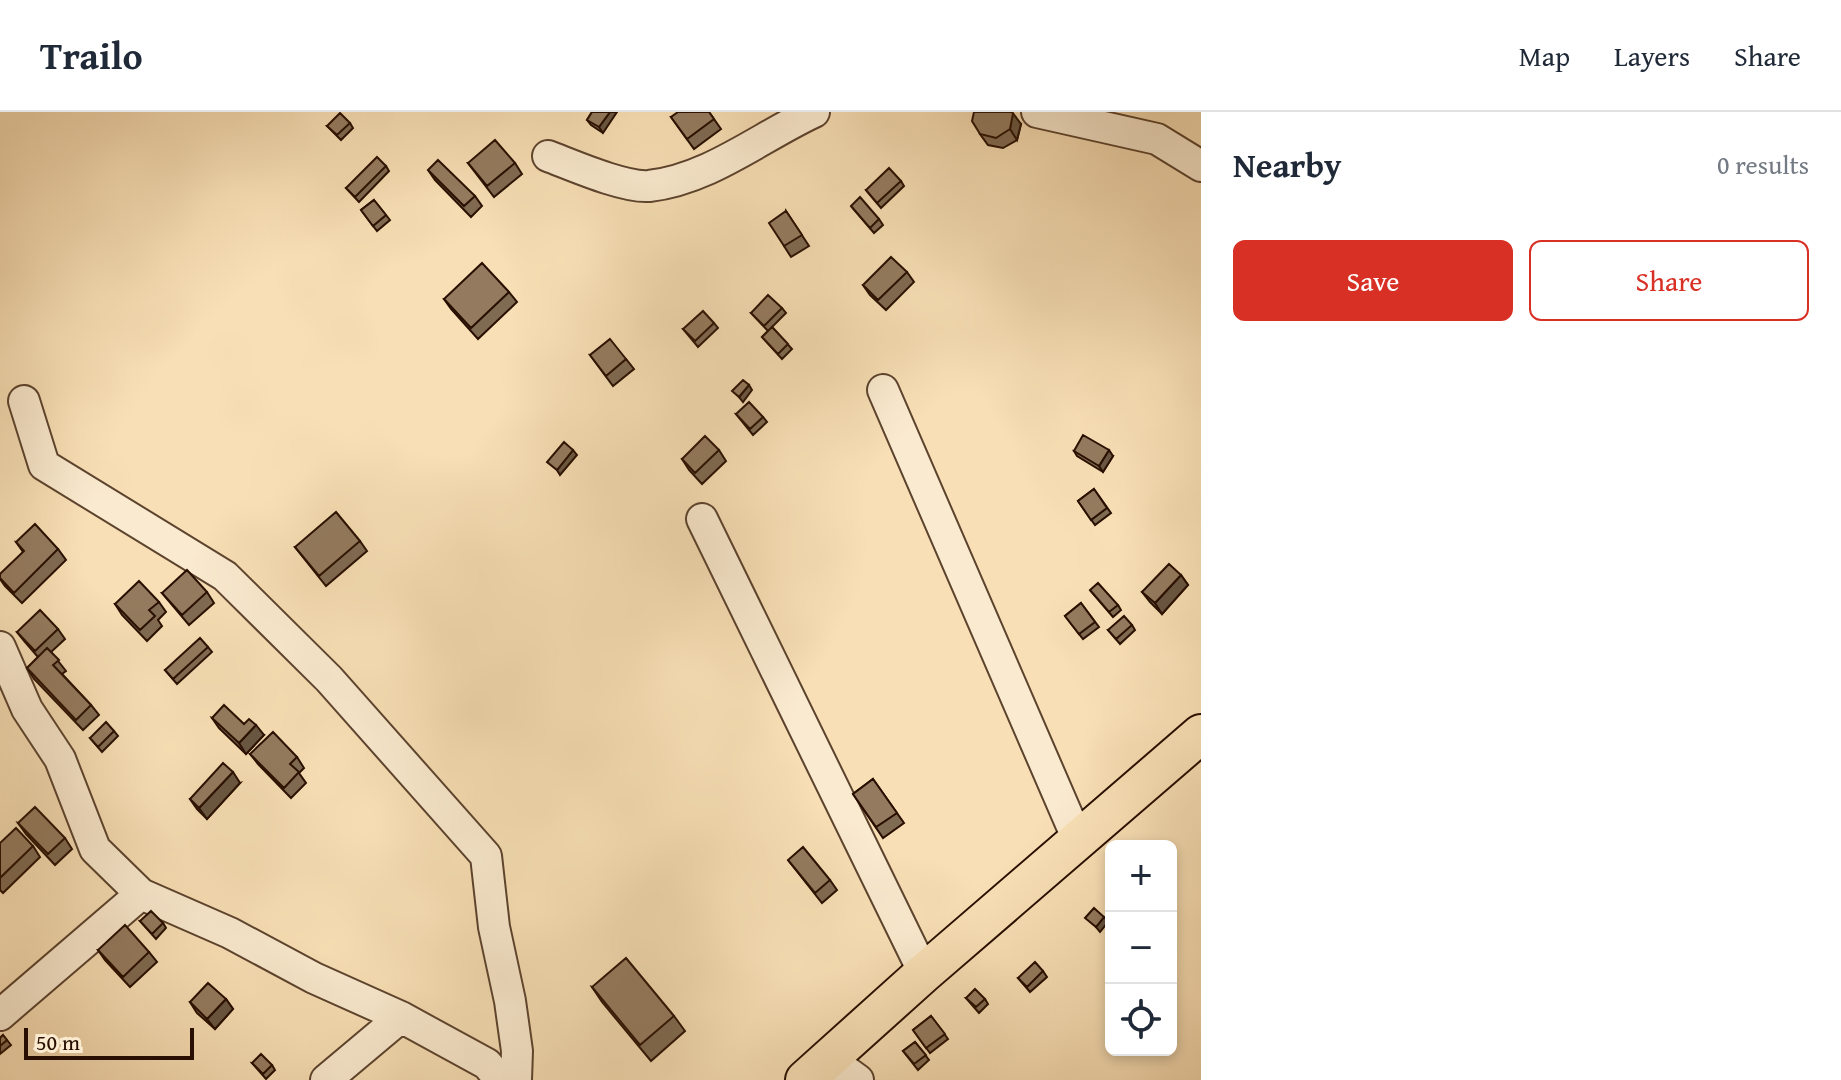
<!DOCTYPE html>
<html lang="en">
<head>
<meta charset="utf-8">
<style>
  body { margin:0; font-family:"Gentium Book Plus",serif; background:#f2f2f3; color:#1f2937 }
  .controls { position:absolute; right:24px; bottom:24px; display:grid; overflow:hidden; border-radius:12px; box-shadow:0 4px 12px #0003 }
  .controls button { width:72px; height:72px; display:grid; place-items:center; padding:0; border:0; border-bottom:2px solid #e0e1e3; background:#fff; color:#1f2937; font:40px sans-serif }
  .scale { position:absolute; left:24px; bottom:20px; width:170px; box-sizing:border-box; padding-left:8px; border:4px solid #280f01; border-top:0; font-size:22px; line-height:28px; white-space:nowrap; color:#280f01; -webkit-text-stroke:6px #faeacf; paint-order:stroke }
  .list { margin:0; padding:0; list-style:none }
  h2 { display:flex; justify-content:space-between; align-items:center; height:104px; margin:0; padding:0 32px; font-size:34px }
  h2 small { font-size:26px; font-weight:400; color:#747a83 }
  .actions { display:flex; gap:16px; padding:24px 32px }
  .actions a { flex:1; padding:18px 0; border:2px solid #d93025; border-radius:12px; text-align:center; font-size:28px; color:#d93025 }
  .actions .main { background:#d93025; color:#fff }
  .icon { flex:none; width:44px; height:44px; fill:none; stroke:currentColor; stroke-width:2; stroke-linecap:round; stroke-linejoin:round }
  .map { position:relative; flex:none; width:1201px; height:968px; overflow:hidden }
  header { display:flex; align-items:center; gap:48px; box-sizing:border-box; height:112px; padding:0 40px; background:#fff; border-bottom:2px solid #e0e1e3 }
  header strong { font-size:38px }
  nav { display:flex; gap:44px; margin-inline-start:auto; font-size:28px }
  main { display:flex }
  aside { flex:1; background:#fff }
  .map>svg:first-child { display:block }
</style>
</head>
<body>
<header>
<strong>Trailo</strong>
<nav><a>Map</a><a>Layers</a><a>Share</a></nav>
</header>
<main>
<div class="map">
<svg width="1201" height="968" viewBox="0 0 1201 968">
  <rect width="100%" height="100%" fill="#f8dfb5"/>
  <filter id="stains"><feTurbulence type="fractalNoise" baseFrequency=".0025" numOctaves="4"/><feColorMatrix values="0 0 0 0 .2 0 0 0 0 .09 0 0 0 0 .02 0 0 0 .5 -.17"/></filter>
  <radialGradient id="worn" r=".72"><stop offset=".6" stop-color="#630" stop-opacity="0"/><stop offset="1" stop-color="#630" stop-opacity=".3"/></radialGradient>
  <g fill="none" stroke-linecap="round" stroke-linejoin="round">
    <defs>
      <path id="minor" d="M1037 0 1157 27 1201 54
        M548 44C572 53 624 76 649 74 710 67 760 25 814 0
        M883 278 1078 728
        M24 289 44 353 225 464 329 567 486 744 494 815 510 889 517 939 516 968
        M702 407 924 861
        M0 535 27 597 60 647 95 737 141 782 230 821 314 866 401 905 487 952 500 968
        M0 903 141 782
        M829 947 858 968
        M326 968 401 905"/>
      <path id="major" d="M805 968 924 861 1201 622"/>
    </defs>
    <use href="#minor" stroke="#5c432e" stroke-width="34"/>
    <use href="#major" stroke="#280f01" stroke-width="42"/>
    <use href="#minor" stroke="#faeacf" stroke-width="30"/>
    <use href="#major" stroke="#f8dfb5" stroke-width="38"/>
  </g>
  <path fill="#7f6a52" stroke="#280f01" stroke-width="2" d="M592 0 603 21 591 13 587 8Z
    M709 0 721 17 694 37 671 5Z
    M350 11 353 16 341 28 327 14Z
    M1021 12 1017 28 1003 36 988 33 980 22Z
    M468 51H515L522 62 494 85Z
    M386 54 389 59 359 90 346 76Z
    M428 58 475 84 482 94 471 105 435 68Z
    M901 69 904 74 881 96 866 78Z
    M374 88 390 108 377 119 361 98Z
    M851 94 879 107 883 113 874 121Z
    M786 99 809 134 791 145 784 134Z
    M907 160 914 170 886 198 870 183 863 173Z
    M509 180 517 190 478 227 451 197 444 187Z
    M782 196 786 201 772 215 792 237 782 247 762 225 768 219 751 201Z
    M714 211 718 216 698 235 683 217Z
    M590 243 626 247 634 257 613 274Z
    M736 302 763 305 767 310 753 323Z
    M719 338 726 349 702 372 689 358 682 347Z
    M1074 339 1113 344 1103 360 1077 344Z
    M1094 377 1111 401 1095 413 1078 389Z
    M360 429 367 439 326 474 295 435Z
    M16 430 58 437 66 448 22 491 5 474 0 467 23 440Z
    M1181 463 1188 473 1162 502 1150 490 1142 480Z
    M1090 478 1118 493 1121 498 1113 505Z
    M207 480 214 491 189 513 162 481Z
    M159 490 166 500 158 508 162 514 147 529 122 503 115 492Z
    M1081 491 1099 515 1083 527 1065 504Z
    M1132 513 1135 518 1120 532 1108 518Z
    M58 517 65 527 51 540 66 559 62 562 91 593 99 603 83 618 34 567 27 556 38 545 25 530 17 520Z
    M208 535 212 540 177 572 165 558Z
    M212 606 264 623 246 642 219 616Z
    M114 619 118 624 102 640 90 626Z
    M250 642 297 645 304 656 299 661 306 671 291 686 258 652Z
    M873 667 904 711 883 726 853 682Z
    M240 671 207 707 197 697 190 687Z
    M18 711 65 726 72 737 55 753 26 722Z
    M0 731 33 734 40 745 3 781 0 778Z
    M788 748 830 768 837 778 822 791Z
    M140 809 163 811 166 816 156 827Z
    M98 838 149 840 157 850 130 875 105 848Z
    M1043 859 1047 865 1030 880 1018 866Z
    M592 875 674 904 685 919 651 949 602 890Z
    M966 886 985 887 988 892 979 901Z
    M226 887 233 897 215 917 197 901 190 890Z
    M931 904 948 927 930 941 913 918Z
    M3 923 11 933 0 942V926Z
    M915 930 929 948 918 958 903 939Z
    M252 951 272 953 275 958 266 967Z"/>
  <path fill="#685642" stroke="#280f01" stroke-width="2" d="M610 0H617L603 21 599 15Z
    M1012 0 1021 12 1017 28 1010 17Z
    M749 273 752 278 743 290 739 285Z
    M573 338 577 343 560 363 557 358Z
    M1109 338 1113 344 1103 360 1099 354Z
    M1181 463 1188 473 1162 502 1155 491Z
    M256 613 264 623 246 642 239 631Z
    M233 660 240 671 207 707 199 696Z
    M1104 805 1108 810 1100 820 1096 815Z
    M226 887 233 897 215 917 207 907Z"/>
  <path fill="#947b5f" stroke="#280f01" stroke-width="2" d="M592 0H610L599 15 587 8Z
    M678 0H709L714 7 687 27 671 5Z
    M974 0H1012L1013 2 1010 17 996 26 980 22 972 9Z
    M340 1 350 11 337 23 327 14Z
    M495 28 515 51 487 74 468 51Z
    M377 45 386 54 355 85 346 76Z
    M438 48 475 84 464 94 428 58Z
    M889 56 901 69 877 91 866 78Z
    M860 85 879 107 870 116 851 94Z
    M374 88 386 103 373 114 361 98Z
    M786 99 802 123 784 134 769 111Z
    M891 145 907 160 878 188 863 173Z
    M482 151 509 180 471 216 444 187Z
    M768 183 782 196 764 214 751 201Z
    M703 199 714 211 695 229 683 217Z
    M772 215 788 232 778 242 762 225Z
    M610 227 626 247 606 264 590 243Z
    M743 268 749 273 739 285 732 279Z
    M749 290 763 305 750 317 736 302Z
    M1083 323 1109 338 1099 354 1074 339Z
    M705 324 719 338 695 361 682 347Z
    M564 330 573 338 557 358 547 350Z
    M1094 377 1107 396 1091 408 1078 389Z
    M336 400 360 429 319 464 295 435Z
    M35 412 58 437 14 481 0 466V462L24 439 16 430Z
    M1169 452 1181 463 1155 491 1142 480Z
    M187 458 207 480 182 503 162 481Z
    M139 469 159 490 149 498 155 504 140 518 115 492Z
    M1098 471 1118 493 1109 500 1090 478Z
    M1081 491 1095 510 1079 522 1065 504Z
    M40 498 58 517 35 539 17 520Z
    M1124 504 1132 513 1116 527 1108 518Z
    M200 526 208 535 173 567 165 558Z
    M47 536 59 548 53 553 91 593 76 608 27 556Z
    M224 593 244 612 249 607 256 613 239 631 212 606Z
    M106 610 114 619 98 635 90 626Z
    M273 620 297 645 290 652 299 660 284 676 250 642Z
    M223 651 233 660 199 696 190 687Z
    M873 667 897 701 876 715 853 682Z
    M35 695 65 726 48 742 18 711Z
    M16 716 33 734 0 766V731Z
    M803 735 830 768 815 781 788 748Z
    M1094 796 1104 805 1096 815 1085 806Z
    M151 799 163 811 152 822 140 809Z
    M125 813 149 840 123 865 98 838Z
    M626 846 674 904 640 933 592 875Z
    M1035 850 1043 859 1027 875 1018 866Z
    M208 871 226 887 207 907 190 890Z
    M975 877 985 887 976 895 966 886Z
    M931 904 945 922 926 936 913 918Z
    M3 923 7 928 0 934V926Z
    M915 930 926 943 914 952 903 939Z
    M261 942 272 953 263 962 252 951Z"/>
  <rect width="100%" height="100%" filter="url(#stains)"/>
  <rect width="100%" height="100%" fill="url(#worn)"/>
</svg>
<div class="controls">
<button>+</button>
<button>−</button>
<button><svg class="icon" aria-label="locate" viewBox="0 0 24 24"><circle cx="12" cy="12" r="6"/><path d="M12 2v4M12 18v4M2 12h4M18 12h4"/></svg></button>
</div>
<div class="scale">50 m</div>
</div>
<aside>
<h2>Nearby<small>0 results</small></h2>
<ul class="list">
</ul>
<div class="actions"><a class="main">Save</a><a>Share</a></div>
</aside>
</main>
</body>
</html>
